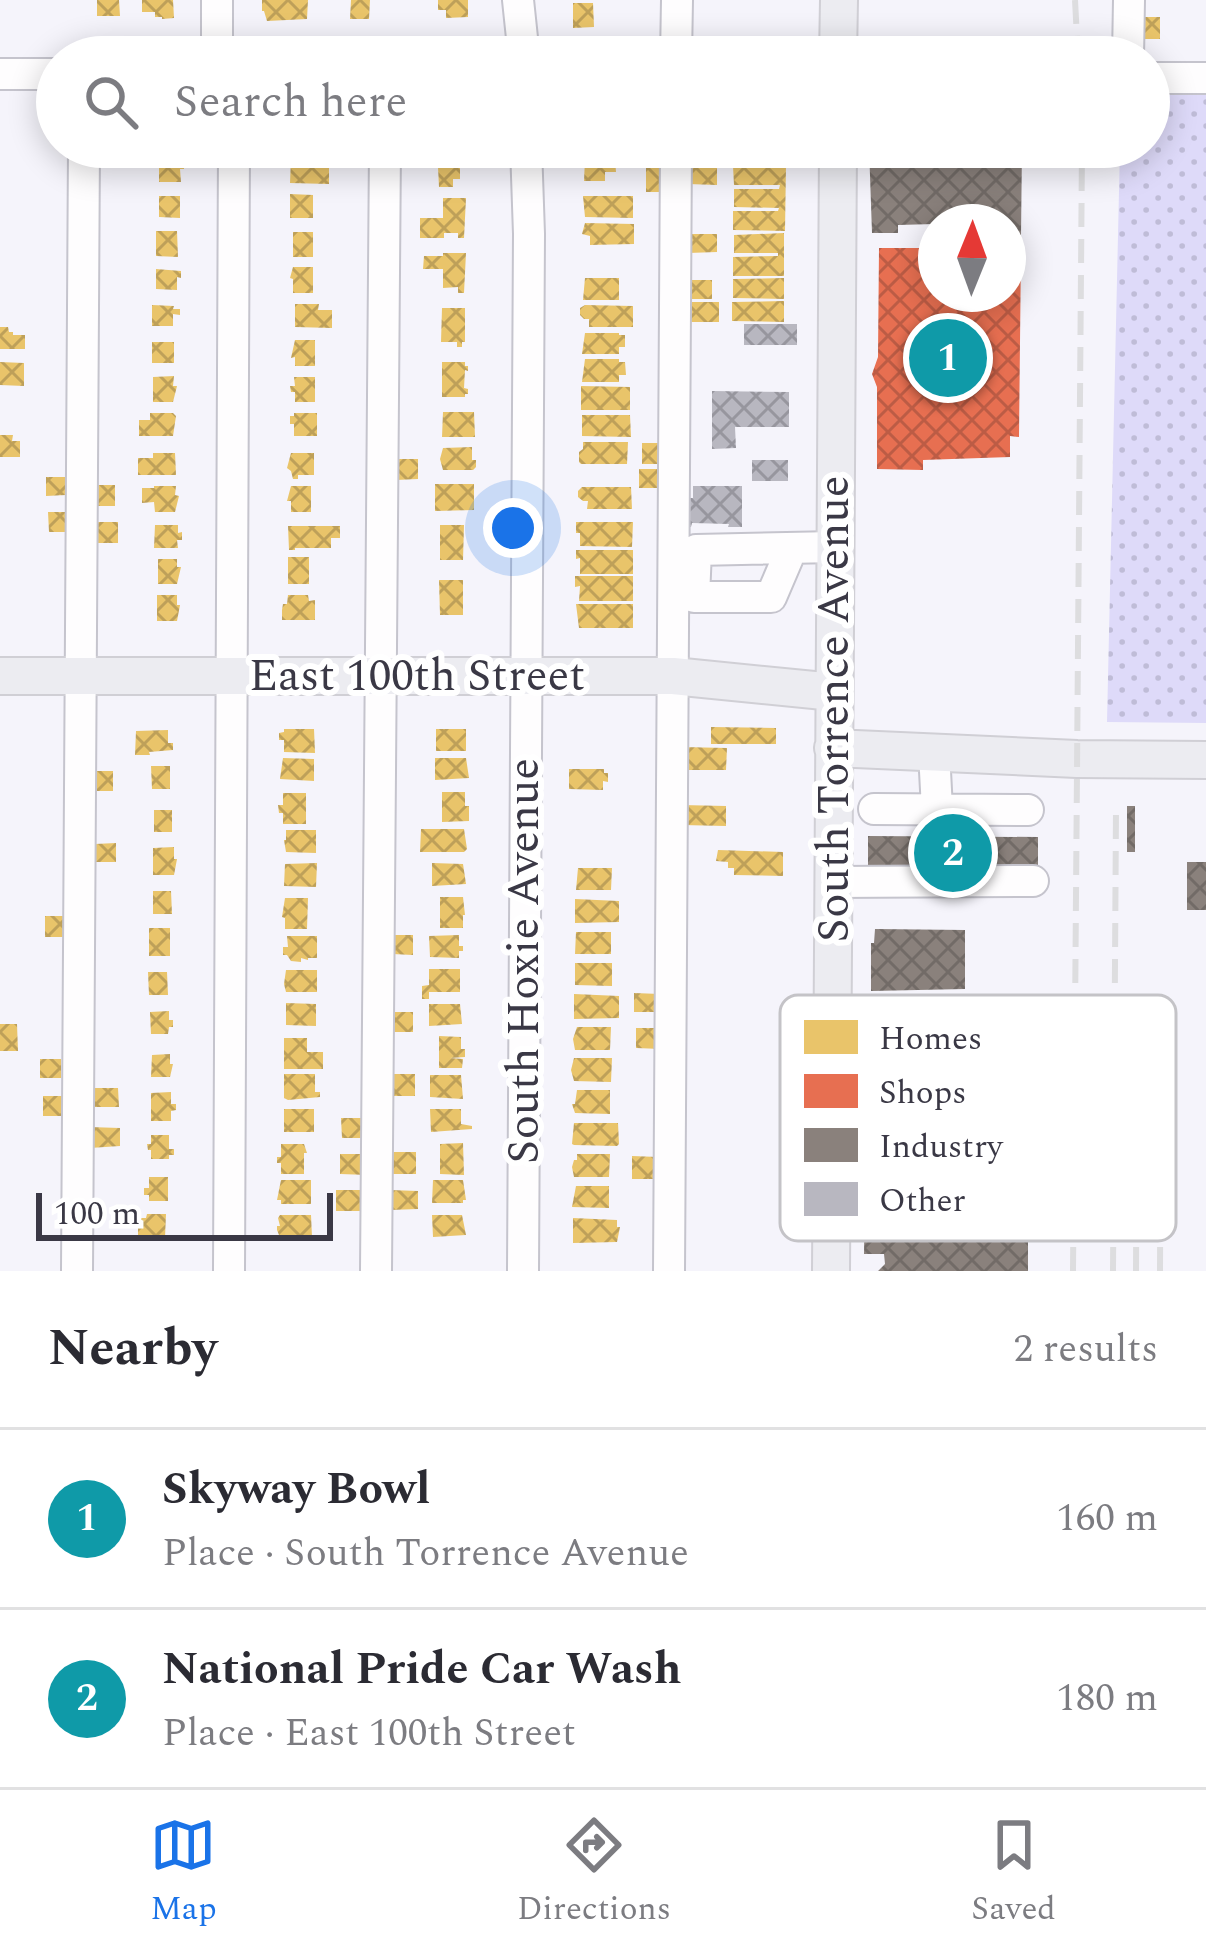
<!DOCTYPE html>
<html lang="en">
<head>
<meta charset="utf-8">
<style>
  body { margin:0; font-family:Spectral,serif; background:#f7f7f7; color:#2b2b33 }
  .compass { position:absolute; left:918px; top:204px; width:108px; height:108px; border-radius:50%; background:#fff; box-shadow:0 6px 30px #0003; rotate:1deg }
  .scale { position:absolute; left:36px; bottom:30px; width:297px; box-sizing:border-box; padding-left:12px; border:6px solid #3a3845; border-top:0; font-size:33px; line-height:42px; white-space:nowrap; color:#3a3845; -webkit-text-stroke:9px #fff; paint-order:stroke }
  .you { position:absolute; left:513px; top:528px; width:42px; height:42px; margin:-30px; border:9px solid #fff; border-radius:50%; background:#1a73e8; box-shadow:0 0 0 18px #1a73e833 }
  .badge { display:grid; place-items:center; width:78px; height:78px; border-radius:50%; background:#1a73e8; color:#fff; font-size:39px; font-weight:700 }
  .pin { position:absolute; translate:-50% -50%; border:6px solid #fff; box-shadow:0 3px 12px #0006 }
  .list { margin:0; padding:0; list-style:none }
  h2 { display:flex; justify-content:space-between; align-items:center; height:156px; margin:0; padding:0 48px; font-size:51px }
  h2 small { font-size:39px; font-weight:400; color:#7c7c81 }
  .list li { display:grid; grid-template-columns:78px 1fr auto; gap:36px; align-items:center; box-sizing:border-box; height:180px; padding:0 48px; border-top:3px solid #e1e1e2 }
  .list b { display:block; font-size:45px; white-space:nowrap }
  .list p { margin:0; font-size:39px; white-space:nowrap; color:#7c7c81 }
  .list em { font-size:39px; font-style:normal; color:#7c7c81 }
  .icon { flex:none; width:66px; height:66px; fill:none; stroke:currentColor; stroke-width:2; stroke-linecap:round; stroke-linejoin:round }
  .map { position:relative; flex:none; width:1206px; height:1271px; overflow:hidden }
  .search { position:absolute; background:#fff; box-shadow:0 6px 30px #0003; left:36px; right:36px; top:36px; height:132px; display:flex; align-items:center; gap:30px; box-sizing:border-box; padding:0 42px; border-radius:66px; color:#7c7c81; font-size:45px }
  .sheet { height:516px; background:#fff }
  nav { display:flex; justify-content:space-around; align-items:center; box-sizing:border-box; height:168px; border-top:3px solid #e1e1e2; background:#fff; font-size:33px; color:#7c7c81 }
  nav a { display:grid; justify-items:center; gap:6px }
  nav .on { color:#1a73e8 }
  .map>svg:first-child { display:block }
</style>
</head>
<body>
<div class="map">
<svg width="1206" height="1271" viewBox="0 0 1206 1271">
  <defs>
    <pattern id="grass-dots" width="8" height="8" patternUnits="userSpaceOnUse" patternTransform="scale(3)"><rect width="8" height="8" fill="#dedaf9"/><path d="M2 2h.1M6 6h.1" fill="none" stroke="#bfbcd7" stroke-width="1.8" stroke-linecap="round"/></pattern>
    <pattern id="homes-cross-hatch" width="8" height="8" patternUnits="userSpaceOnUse" patternTransform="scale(3)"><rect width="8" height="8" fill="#e9c46a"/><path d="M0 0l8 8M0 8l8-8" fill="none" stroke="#bea059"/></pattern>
    <pattern id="shops-cross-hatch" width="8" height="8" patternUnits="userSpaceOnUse" patternTransform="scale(3)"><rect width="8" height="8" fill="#e76f51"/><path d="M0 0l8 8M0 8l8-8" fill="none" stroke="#bc5c45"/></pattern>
    <pattern id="industry-cross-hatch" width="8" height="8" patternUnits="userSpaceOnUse" patternTransform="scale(3)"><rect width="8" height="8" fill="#8a817c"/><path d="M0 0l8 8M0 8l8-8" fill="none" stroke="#726b67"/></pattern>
    <pattern id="building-cross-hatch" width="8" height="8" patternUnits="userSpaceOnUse" patternTransform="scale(3)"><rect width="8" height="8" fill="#b8b7c0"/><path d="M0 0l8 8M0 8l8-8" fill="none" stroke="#97969e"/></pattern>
  </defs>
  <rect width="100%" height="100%" fill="#f5f4fb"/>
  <path fill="url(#grass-dots)" d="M1149 92H1206V723L1107 722 1120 147H1149Z"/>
  <path fill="url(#homes-cross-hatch)" d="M97 0H119L120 16H97Z
    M142 0H173L174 18 162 19V17H155V12H142Z
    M262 0H308L307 19 267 21 264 11H262Z
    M351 0H370L369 19H350Z
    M438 0H468V17L446 18V10H438Z
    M573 3H593L594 27 573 28Z
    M1138 17H1160V39H1139Z
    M437 147H460V179H453V187H439Z
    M733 147H783L782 162H733Z
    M291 158H329V184L290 183Z
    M585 159H615L616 172H605V181H584Z
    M159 160 184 162V169H180L181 182H159Z
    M786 165 785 231 733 230V211H778L779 208 734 207V189H779L780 185H734L733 166Z
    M688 166H717V185L688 184Z
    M646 167H669V192H646Z
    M290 194 313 195V218H290Z
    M159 196H180V218L159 217Z
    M583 196H633V218L585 217Z
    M443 198H466L464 238H458V233H444V238H420V218H443Z
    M585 223 634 224V244L590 245V236L582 234Z
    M156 231H177L178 257 156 256Z
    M293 232H313V257H293Z
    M784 233V276H733V257L778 256V253H734V235Z
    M688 234H717V252L688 253Z
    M443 253H466L464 293H458V287L443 288V269H423L424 256H443Z
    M293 267H313V293H293V279L290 278Z
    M156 269 181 271V278L177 277V290L156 289Z
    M585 278H619V300H583Z
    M784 278V299L733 298V279Z
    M691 280H712V299H691Z
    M784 301V322L732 321V302Z
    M690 302H719V322H690Z
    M295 304H319L318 310H332V328L295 327Z
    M152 305 174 306 173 309H180V315L173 314V326H152Z
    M585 305 633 306V327H589V319H584L580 315V308Z
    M442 308H465V342H462V347H457V342H441Z
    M0 327H8L9 332H13V335H25V349H0Z
    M585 333H619V335H625V347H619V354H582Z
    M295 340H315V366H295V357L291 358Z
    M152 342H174V363H152Z
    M585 359H619V362H625L626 375H619V382H582Z
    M0 362 24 363V386L0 385Z
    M442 362H465V366H468V371L465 370 464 388 468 389V394H465V397H442Z
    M174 376 173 386H177L173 402H153V377Z
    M294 377H315V402H295V392H291L290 386H295Z
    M581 386 630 387V410H581Z
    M443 412H474L475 437H442Z
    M150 413H173L176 416 173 436H139V420H150Z
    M294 413H317V436H294V424H290V416H294Z
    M582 415H630L631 437 582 436Z
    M0 435H13L12 441H20V457H0Z
    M583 442H628L627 464H581L579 462V452L583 449Z
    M642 443H663V464H642Z
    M472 447V460H476V467L473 470H443L440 459 443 448Z
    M153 453H175L176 475H138V458H153Z
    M291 453H314V475H298V479H293L291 471 287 468Z
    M396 459H418V479L396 480Z
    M639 469H659V488H639Z
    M46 477H66V495L46 496Z
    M435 484H474V510L435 511Z
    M94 485H115V506H94Z
    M154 486H176L175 495 179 496 175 512H155L154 502 142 503V488H154Z
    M291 486H311V512H291V501H287Z
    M582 487H631L632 509H587L588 501H583L578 497V491Z
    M48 512H69V532H49Z
    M97 522H118V543H96Z
    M576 522H633L632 547 580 546V533H576Z
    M155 525H178V533L182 532V540H177L178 548H154Z
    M440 525H464L463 560H440Z
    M288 526H340V538H331V548H295V550H289Z
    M576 550H633V574H580V558L576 559Z
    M288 557H309V584H288Z
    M158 559H177V567H181L177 584H158Z
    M575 576H633V601H579L580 586 575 587Z
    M439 580H463V615H440Z
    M157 595H177V605H180L177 621H157Z
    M288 595H308L309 601 315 600V620H282V610L283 604H287Z
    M576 604H633V628H579Z
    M711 727 776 728V744H711Z
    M284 729H314L315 753 284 752V740H279V733L284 732Z
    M436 729H466V751H436Z
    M168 730V743H173V750L149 752 150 755H135L136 731Z
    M682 747 727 748 726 770H682Z
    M283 758 314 759V781L280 779Z
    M435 758H466L469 778 435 780Z
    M151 766H170V789H152Z
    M569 769H604V773H608V782L603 781V790L569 789Z
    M91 771H113V791H91Z
    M442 792H465V806H469V821L442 822Z
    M283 793H306V824H283V813H279L278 805H283Z
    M681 805 726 806V826L681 825Z
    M154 810H172V832H154Z
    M421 829H464L467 849 464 852H420Z
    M286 830H316V853L286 852 284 840H286Z
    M116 843V862H95V844Z
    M174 847V859H177L174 875H153V848Z
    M718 850 783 852V876L734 875V868H728V862L716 861Z
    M317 863 316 887 284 886 285 864Z
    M432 863 463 864 466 884 432 886Z
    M578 868H612L611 890H576Z
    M153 891H171L172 914H153Z
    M440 897H463L465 915H463V928H440Z
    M285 898H308L307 929H285V918L282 917Z
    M575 899 619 901V922L575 923Z
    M45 916H67V937H45Z
    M149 928H170V956H149Z
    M576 932H611V954H575Z
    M392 935H413V955L392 954Z
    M459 935V946H463V951H459V958L430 957 429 936Z
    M287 936H317V958H308V960L301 958V962L291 961 287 955H283V947H288Z
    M575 963H612V986L575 985Z
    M429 969H460V992H429V999H422V986L429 985Z
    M286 970H317V992H286L284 984Z
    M148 972H167L168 995H149Z
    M634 993 660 994 659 1012H634Z
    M574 994 619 996V1018L574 1019Z
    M286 1003 316 1004V1026L286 1025Z
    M429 1004H460L462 1024 429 1026Z
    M169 1011V1020H173V1027H169L168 1034H151L150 1012Z
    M392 1012H413V1032H392Z
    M0 1024H17L18 1051H0Z
    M577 1027H611L610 1050H575L573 1039Z
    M636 1028H661V1049L636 1048Z
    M439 1036 461 1037V1049H465V1057L450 1058 463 1059 462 1068H439Z
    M284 1038H307V1052H323V1069H284Z
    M170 1054V1064H173L170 1077H151L152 1055Z
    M574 1058H612L611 1082 574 1081 571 1070Z
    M40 1059H61V1078H40Z
    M284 1074H315V1092H320V1097L288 1100 284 1098Z
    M391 1074H415V1096H391Z
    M430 1075H461L463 1099 430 1097Z
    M89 1088H118L119 1107H89Z
    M577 1090H610V1114L575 1113 572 1104H575Z
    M171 1092V1104H176V1110L171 1111V1121H151V1093Z
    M43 1096H64V1116H43Z
    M284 1109H314V1132H284Z
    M430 1109H461V1124L472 1126V1129L431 1132Z
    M341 1118H368V1138H342Z
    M574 1123H618L619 1144 617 1146 574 1145 572 1144Z
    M89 1127 120 1128V1146L90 1148Z
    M151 1135H169V1149H174V1155H169V1159H151V1150H148L147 1144H151Z
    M463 1143 464 1175 440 1174V1144Z
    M281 1144H304L307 1153H304V1174H281V1163H277V1157H281Z
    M390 1152H416V1174H390Z
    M340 1154H368V1175L340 1174Z
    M577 1154H610L609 1177H574L572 1167 574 1160H577Z
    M632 1156 658 1157V1179H632Z
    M149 1177H168V1201H149V1195H144V1188H149Z
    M281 1180H311V1204H281V1200H277Z
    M433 1180H463L466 1200H463V1203H432Z
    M576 1186H609V1208L572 1207Z
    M336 1190H366V1211H336Z
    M390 1190 418 1191V1209L390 1210Z
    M147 1214H166L165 1238 138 1235V1218H146Z
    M280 1215H311L312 1237 281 1240 277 1230V1226H280L278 1218Z
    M432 1215H462L466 1235 433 1237Z
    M573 1218 617 1220V1227H620L617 1242 573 1243Z"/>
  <path fill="url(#shops-cross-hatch)" d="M879 248H936V294H1008V249H1021L1019 437 1010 436V457L923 460V470L877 469V387L872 374 878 357Z"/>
  <path fill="url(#industry-cross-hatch)" d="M869 147H1022L1021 235H1008V222L898 225V233H872Z
    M1127 806H1135V852H1127Z
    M868 836 1038 837V870L868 869Z
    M1187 862H1206V910H1187Z
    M875 929 965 930V989L871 991V943H874Z
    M887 1154 995 1155 999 1197 995 1199V1219H1028V1271H878L885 1264 884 1254H864L865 1184 885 1185 882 1158Z"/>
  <path fill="url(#building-cross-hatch)" d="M744 324H797V345H744Z
    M712 391 789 392V427H735L736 448 712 449Z
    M752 460H788V481H752Z
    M693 486H742V527H728L729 524 692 523 691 527H685V498H693Z"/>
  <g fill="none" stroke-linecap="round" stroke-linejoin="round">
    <defs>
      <path id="minor" d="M217 0V43L221 57
        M518 0 524 57
        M676 57 677 0
        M1128 57 1129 0
        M0 74H57
        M1149 78H1206
        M792 548 771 597H694L696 550 835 547
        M934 752 937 809
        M874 809 1028 810
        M833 882 1033 881
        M77 1271 84 147
        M229 1271 234 147
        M376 1271 385 147
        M523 1271 529 234 526 147
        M669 1271 676 147"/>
      <path id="major" d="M838 57 839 0
        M0 676H673L834 692
        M833 748 1077 759 1206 760
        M831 1271 838 147"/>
    </defs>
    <use href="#minor" stroke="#c5c4cd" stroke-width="34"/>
    <use href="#major" stroke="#d0cfd5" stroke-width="40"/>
    <use href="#minor" stroke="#fefdfe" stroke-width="30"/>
    <use href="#major" stroke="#ececf1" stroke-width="36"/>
    <path stroke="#dddddf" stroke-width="6" stroke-dasharray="24 12" stroke-linecap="butt" d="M1075 0 1078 57
      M1073 1271 1082 147
      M1113 1271 1116 810
      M1136 1271 1137 1021
      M1160 1271 1161 1021"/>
  </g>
  <g text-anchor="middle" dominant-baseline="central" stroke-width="12" stroke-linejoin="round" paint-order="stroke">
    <g font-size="45" fill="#3a3845" stroke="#fff">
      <text x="417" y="676">East 100th Street</text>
      <text transform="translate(834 709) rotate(-90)">South Torrence Avenue</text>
      <text transform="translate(524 961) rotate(-90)">South Hoxie Avenue</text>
    </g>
  </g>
  <rect x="780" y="995" width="396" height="246" rx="18" fill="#fff" stroke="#c4c3c7" stroke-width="3"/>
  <rect x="804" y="1020" width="54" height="34" fill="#e9c46a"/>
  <rect x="804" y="1074" width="54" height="34" fill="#e76f51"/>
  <rect x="804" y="1128" width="54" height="34" fill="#8a817c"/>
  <rect x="804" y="1182" width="54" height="34" fill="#b8b7c0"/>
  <g font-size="33" fill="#3a3845">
    <text x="879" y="1049">Homes</text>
    <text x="879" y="1103">Shops</text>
    <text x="879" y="1157">Industry</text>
    <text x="879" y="1211">Other</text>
  </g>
</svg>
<svg class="compass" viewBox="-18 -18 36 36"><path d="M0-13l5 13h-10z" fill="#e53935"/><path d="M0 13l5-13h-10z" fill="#7c7c81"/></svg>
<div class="scale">100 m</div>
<div class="you"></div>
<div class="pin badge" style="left:948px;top:358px;background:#0f9aa8">1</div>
<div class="pin badge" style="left:953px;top:853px;background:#0f9aa8">2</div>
<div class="search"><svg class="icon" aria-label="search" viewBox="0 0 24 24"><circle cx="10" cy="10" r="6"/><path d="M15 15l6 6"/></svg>Search here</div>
</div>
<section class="sheet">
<h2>Nearby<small>2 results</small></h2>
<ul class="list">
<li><span class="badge" style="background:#0f9aa8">1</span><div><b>Skyway Bowl</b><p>Place · South Torrence Avenue</p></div><em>160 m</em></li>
<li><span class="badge" style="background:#0f9aa8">2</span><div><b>National Pride Car Wash</b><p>Place · East 100th Street</p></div><em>180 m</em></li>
</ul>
</section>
<nav>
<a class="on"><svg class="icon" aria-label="map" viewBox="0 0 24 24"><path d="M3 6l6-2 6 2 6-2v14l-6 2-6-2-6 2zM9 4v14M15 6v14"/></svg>Map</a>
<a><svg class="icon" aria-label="directions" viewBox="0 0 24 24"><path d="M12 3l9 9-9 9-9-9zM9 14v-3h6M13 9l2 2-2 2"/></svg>Directions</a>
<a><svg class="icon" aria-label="saved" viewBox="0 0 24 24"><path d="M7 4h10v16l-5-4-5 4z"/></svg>Saved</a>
</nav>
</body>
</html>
